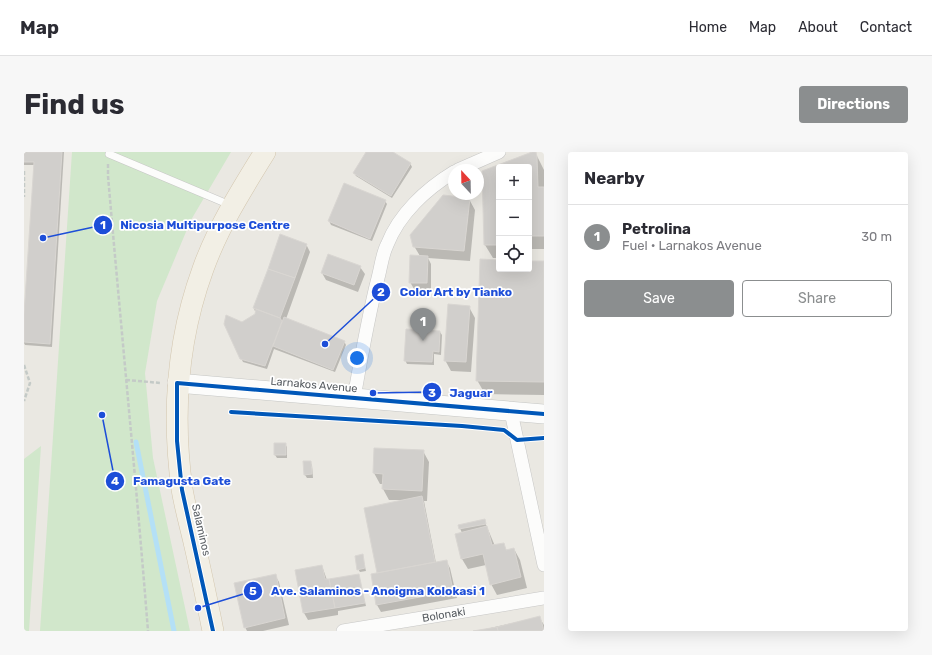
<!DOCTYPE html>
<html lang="en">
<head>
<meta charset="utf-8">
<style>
  body { margin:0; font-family:Rubik,sans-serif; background:#f7f7f7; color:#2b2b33 }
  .controls { position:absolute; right:12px; top:12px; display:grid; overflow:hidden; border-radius:4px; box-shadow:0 4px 16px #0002 }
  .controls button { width:36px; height:36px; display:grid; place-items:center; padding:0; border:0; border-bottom:1px solid #e1e1e2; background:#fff; color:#2b2b33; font:20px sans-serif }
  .compass { position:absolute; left:424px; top:12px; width:36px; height:36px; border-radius:50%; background:#fff; box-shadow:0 4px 16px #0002; rotate:338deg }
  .you { position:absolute; left:333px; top:206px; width:14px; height:14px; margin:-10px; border:3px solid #fff; border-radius:50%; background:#1a73e8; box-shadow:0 0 0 6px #1a73e833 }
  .badge { display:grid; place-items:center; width:26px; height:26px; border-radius:50%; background:#8b8e8f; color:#fff; font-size:13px; font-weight:700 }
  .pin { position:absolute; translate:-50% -33px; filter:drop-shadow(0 1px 2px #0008) }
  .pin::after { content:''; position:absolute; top:21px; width:14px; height:12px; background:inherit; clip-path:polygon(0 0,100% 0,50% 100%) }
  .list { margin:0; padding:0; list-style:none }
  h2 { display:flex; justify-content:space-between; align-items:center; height:52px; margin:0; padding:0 16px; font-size:17px }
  h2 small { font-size:13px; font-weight:400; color:#7c7c81 }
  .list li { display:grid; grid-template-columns:26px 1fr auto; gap:12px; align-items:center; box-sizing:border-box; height:64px; padding:0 16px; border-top:1px solid #e1e1e2 }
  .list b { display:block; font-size:15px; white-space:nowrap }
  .list p { margin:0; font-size:13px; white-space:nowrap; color:#7c7c81 }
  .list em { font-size:13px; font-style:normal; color:#7c7c81 }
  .actions { display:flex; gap:8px; padding:12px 16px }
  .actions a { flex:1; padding:9px 0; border:1px solid #8b8e8f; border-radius:4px; text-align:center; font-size:14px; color:#8b8e8f }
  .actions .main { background:#8b8e8f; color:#fff }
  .icon { flex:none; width:22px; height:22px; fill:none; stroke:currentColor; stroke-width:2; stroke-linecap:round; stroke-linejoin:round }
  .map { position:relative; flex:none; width:520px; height:479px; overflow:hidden; border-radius:4px }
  header { display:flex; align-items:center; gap:24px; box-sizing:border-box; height:56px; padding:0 20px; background:#fff; border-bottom:1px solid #e1e1e2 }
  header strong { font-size:19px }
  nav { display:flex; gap:22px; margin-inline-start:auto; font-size:14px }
  .intro { display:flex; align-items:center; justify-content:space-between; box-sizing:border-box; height:96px; padding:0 24px }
  h1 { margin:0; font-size:28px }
  .button { padding:10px 18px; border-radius:4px; background:#8b8e8f; color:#fff; font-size:14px; font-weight:700 }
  main { display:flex; gap:24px; padding:0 24px }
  aside { flex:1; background:#fff; border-radius:4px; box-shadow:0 4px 16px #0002 }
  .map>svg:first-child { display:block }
</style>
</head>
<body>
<header>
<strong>Map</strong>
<nav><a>Home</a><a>Map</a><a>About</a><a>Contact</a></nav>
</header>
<div class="intro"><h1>Find us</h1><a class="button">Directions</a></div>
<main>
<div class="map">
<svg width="520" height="479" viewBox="0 0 520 479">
  <rect width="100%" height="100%" fill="#eae8e2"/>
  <path fill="#d1e7cb" d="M48 0H207L167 68 133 149 121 221 129 306 166 479H16Z
    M17 294 5 479H0V307Z"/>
  <path fill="#0003" d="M0 0H40L28 195 1 193 0 191 10 13H0Z
    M343 0H367L386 11 388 15 368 46 332 24 330 21Z
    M511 0 520 18V97H505V15H475V106H469L461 93 460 20Z
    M445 47 451 58 446 109 404 106 407 112V138L390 137 386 130 396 104 390 94Z
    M361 49 363 52 348 89 307 73 305 69Z
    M282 92 286 100 262 167 320 189 322 193 311 220 250 197 243 217 219 210 217 206 218 171 232 163 230 156Z
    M475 109V117H505V110H520V243L461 242 453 228Z
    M336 115 341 122 334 140 302 128 298 121Z
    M445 155 451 166 447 220 427 219 421 208Z
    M416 180 418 183 417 203 410 202V213L383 212 381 208Z
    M251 292H261L263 295V306H253L251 303Z
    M351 297 399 299 405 310 403 349H400L412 411 422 409 426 416 433 446 357 460 353 453 354 422 379 348H365L359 337V332H356L350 321Z
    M280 310H286L288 313 289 326H283L281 323Z
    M460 368 471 394 479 392 483 399 490 397 496 408 503 436 473 443 467 432 462 413 444 417 438 407V381L435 374Z
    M338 403 342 419 336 420 334 417Z
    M298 414 303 428 334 423 342 454 314 459V463L284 468 280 461Z
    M251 423 255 430 265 473 239 479H223L221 475Z
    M515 465 520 473V479H453Z"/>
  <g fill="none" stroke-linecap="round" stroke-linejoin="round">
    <path stroke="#b4e0f6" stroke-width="5" d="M112 290 150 479"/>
  </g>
  <path fill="#d1cfcc" stroke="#d9d6d2" d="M0 0H38L26 192 0 190V162L10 10H0Z
    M342 0H369L387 11 367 44 329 21Z
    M508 0H512L513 5 514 35H520V84H505V15H475V93H460L458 19Z
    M320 31 362 48 346 87 304 69Z
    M419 43 446 46 440 99 389 95 386 83Z
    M256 82 283 92 271 126 244 117Z
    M304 102 337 114 330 133 297 121Z
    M386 103 404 104 403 131H385Z
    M456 107 475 108V117H505V109H520V230L452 229Z
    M244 117 271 126 256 166 229 156Z
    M424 152 446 154 442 210 420 209Z
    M232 157 256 166 258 169 241 214 216 207 200 172 202 163 218 170 231 162Z
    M260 165 321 189 309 218 249 194Z
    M382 177 416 179 415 200 409 199 408 210 380 209Z
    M250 291H262V303H250Z
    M350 296 400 298 398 339 358 337 359 322 349 321Z
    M279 309H287L288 322 280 323Z
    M398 344 411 410 353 421 340 356Z
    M461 367 462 372 435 377 434 373Z
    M463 374 468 393 480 391 482 398 490 396 497 425 466 433 459 402 437 407 431 382Z
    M339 402 341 416 333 418 331 404Z
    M423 408 429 439 352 453 347 422Z
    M298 413 301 427H305L311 456 279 461 271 418Z
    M252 422 261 466 220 476 210 431Z
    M335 422 341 451 311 456 305 427Z
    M516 464 520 479H474L473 475Z
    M473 475 474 479H449Z"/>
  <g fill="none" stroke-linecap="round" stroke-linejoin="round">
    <defs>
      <path id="service" d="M85 2 206 53"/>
      <g id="minor">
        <path d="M434 18 475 0"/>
        <path d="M330 246C337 206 344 165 354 126 357 115 358 103 363 93 375 62 402 37 430 20"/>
        <path d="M487 260 520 413"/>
        <path id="s1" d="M319 479 520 446"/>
      </g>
      <path id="secondary" d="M153 231 520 262"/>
      <path id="primary" d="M189 479C183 449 177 420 170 390 166 373 161 355 158 337 148 263 153 188 179 117 194 75 218 37 241 0"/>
    </defs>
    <use href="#service" stroke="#c7c7c6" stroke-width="8"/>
    <use href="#minor" stroke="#c7c7c6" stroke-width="14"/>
    <use href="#secondary" stroke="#c5c6c4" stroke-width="20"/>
    <use href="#primary" stroke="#d3c6ae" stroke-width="22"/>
    <path stroke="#c4cac7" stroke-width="2.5" stroke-dasharray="4 2" stroke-linecap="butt" d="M84 12V24C97 176 112 327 124 479
      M0 19V45
      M0 213 6 231 0 249
      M102 228 137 231"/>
    <use href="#service" stroke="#fcfcfb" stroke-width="7"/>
    <use href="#minor" stroke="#fcfcfb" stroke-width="13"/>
    <use href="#secondary" stroke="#fcfcfb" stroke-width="19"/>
    <use href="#primary" stroke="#f2efe5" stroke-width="21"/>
    <defs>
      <path id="cycleway" d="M207 260 438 274 480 278 493 288 520 286
        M189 479 158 338 153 289V231L520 262"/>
    </defs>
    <use href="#cycleway" stroke="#fff" stroke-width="6"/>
    <use href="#cycleway" stroke="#0057b8" stroke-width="4"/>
  </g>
  <g text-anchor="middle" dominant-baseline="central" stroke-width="3.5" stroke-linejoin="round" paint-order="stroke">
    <g font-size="11" fill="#585d62" stroke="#fff">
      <text transform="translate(290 233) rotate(5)">Larnakos Avenue</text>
      <text transform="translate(177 378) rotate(77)">Salaminos</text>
      <text stroke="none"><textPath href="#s1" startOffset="102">Bolonaki</textPath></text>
    </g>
  </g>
  <path fill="none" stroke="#1d4ed8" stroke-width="1.5" d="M19 86L79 73M301 192L357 140M349 241L408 240M78 263L91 329M174 456L229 439"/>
  <g fill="#1d4ed8" stroke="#fff" stroke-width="1.5">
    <circle cx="19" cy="86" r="4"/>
    <circle cx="301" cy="192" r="4"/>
    <circle cx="349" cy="241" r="4"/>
    <circle cx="78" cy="263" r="4"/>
    <circle cx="174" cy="456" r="4"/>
    <circle cx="79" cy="73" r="10"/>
    <circle cx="357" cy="140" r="10"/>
    <circle cx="408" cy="240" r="10"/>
    <circle cx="91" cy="329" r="10"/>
    <circle cx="229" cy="439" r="10"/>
  </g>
  <g font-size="12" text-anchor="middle" font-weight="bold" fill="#fff">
    <text x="79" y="77">1</text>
    <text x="357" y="144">2</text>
    <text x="408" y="245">3</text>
    <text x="91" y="333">4</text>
    <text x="229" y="443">5</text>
  </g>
  <g font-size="12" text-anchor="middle" font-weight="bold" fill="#1d4ed8" stroke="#fff" stroke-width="3.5" stroke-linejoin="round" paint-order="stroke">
    <text x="181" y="77">Nicosia Multipurpose Centre</text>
    <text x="432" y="144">Color Art by Tianko</text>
    <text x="447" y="245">Jaguar</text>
    <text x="158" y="333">Famagusta Gate</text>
    <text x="354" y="443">Ave. Salaminos - Anoigma Kolokasi 1</text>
  </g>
</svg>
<div class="controls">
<button>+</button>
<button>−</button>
<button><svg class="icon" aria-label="locate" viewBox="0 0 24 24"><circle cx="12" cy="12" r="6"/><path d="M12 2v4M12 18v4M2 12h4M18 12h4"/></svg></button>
</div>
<svg class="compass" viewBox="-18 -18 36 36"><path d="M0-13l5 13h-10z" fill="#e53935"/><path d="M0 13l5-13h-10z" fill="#7c7c81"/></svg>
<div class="you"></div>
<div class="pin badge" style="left:399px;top:189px">1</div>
</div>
<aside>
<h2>Nearby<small></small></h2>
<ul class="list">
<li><span class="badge">1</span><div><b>Petrolina</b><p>Fuel · Larnakos Avenue</p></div><em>30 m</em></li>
</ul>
<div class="actions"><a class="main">Save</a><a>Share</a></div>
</aside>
</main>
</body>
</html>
